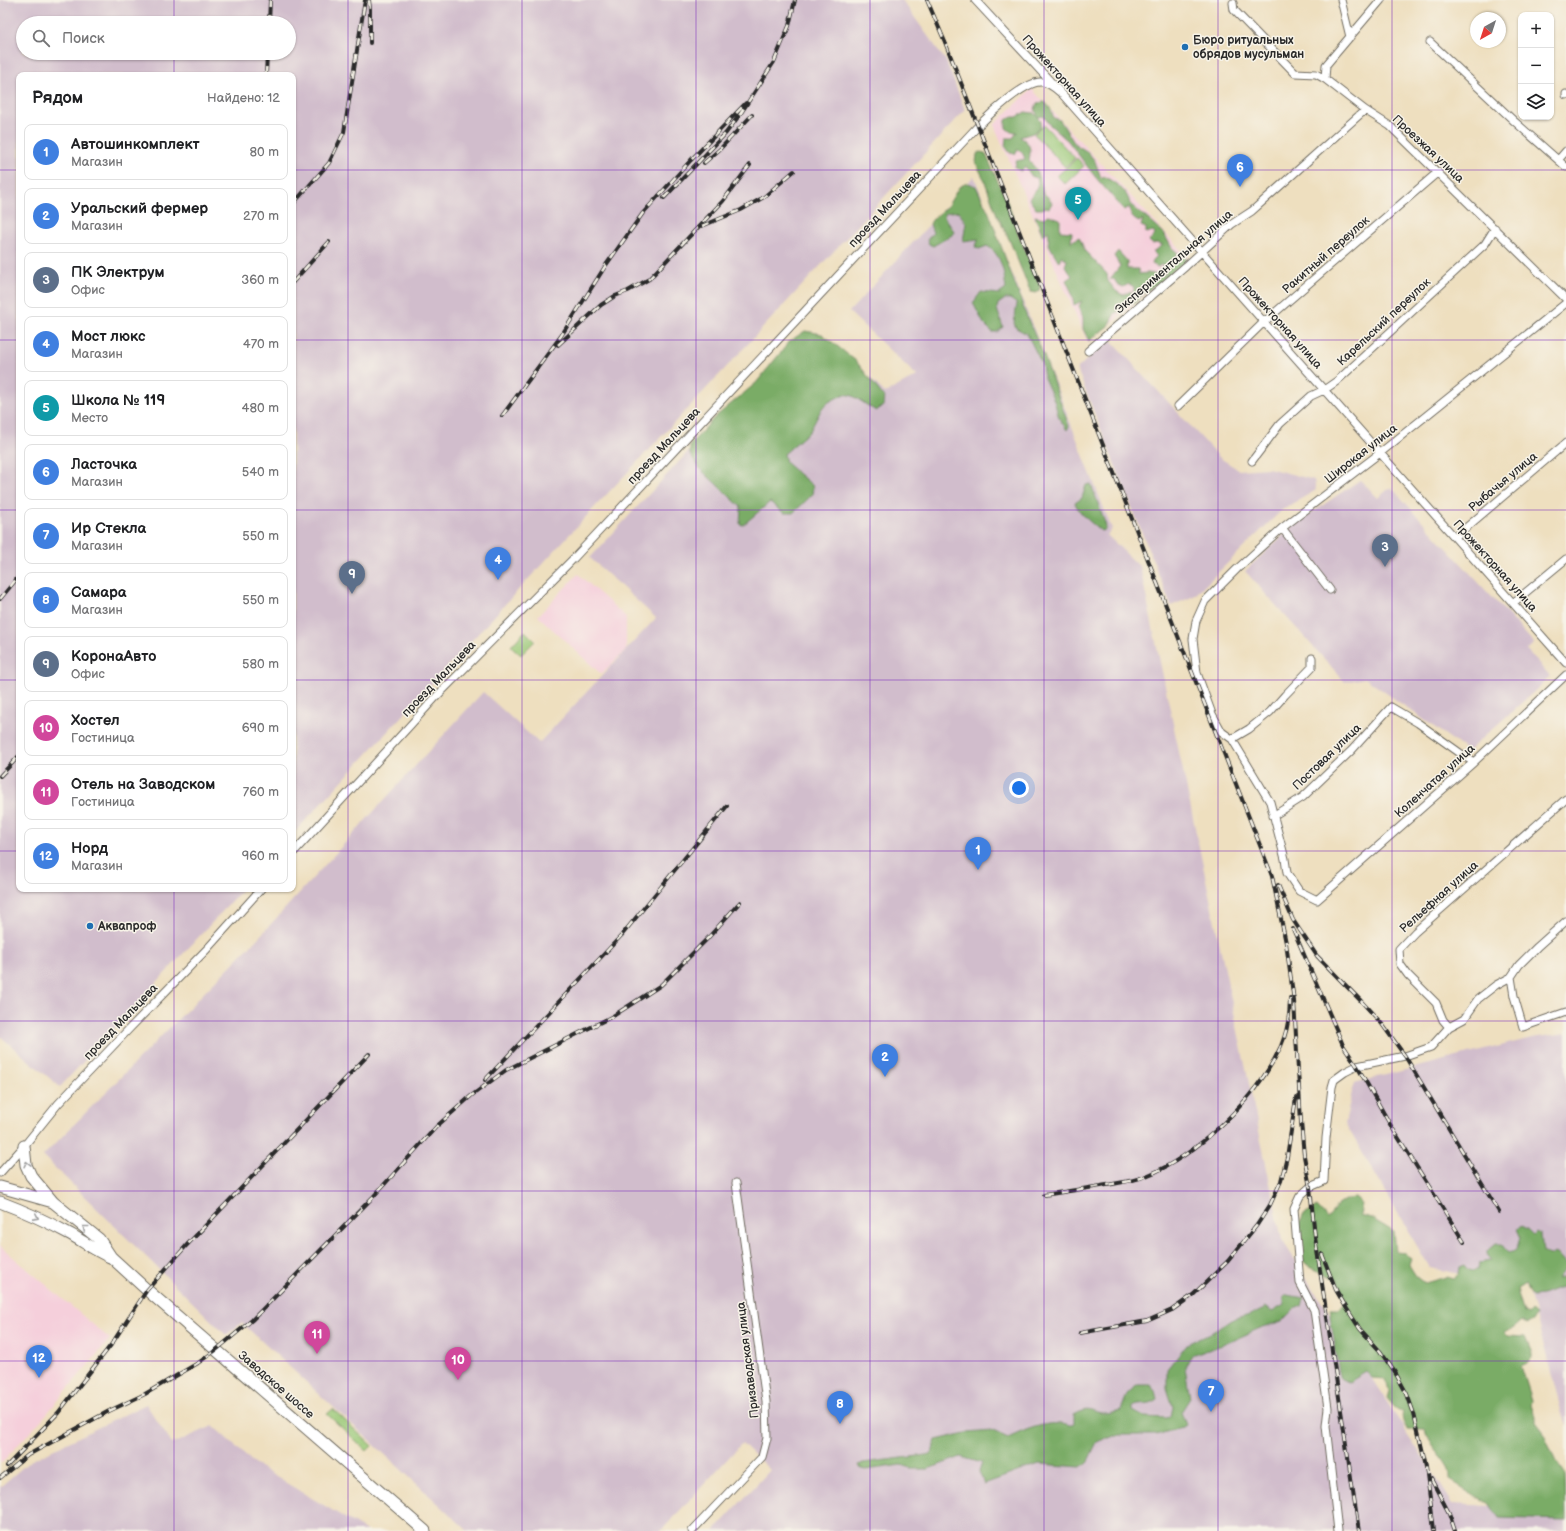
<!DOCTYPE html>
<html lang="ru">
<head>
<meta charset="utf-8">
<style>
  body { margin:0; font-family:"Balsamiq Sans",sans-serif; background:#f6f6f6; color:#202124 }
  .controls { position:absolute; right:12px; top:12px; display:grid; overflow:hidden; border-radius:8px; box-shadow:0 1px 3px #0004 }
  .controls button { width:36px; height:36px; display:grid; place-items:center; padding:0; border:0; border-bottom:1px solid #e0e0e0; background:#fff; color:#202124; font:20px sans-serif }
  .compass { position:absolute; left:1470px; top:12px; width:36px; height:36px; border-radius:50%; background:#fff; box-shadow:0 1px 3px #0004; rotate:219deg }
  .you { position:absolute; left:1019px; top:788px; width:14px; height:14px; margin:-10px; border:3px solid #fff; border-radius:50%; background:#1a73e8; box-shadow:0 0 0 6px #1a73e833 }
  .badge { display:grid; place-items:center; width:26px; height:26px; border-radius:50%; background:#1f6fb2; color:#fff; font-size:13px; font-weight:700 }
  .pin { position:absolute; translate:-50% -33px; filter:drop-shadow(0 1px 2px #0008) }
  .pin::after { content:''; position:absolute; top:21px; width:14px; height:12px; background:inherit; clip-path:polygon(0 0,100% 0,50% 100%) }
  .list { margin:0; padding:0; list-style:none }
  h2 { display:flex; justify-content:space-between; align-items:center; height:52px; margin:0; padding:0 16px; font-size:17px }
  h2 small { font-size:13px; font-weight:400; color:#757577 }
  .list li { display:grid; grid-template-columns:26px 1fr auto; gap:12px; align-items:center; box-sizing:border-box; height:56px; margin:0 8px 8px; padding:0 8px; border:1px solid #e0e0e0; border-radius:8px }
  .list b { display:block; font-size:15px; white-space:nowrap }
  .list p { margin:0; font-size:13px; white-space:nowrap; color:#757577 }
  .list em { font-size:13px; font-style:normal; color:#757577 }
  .icon { flex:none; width:22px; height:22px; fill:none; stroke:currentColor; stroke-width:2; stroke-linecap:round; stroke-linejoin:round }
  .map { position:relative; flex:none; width:1566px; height:1531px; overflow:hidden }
  .search { position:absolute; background:#fff; box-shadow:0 1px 3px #0004; left:16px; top:16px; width:280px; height:44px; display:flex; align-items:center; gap:10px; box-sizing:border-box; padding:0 14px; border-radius:22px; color:#757577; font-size:15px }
  .panel { position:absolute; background:#fff; box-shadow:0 1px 3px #0004; left:16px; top:72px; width:280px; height:820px; border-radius:8px }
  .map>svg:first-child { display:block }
</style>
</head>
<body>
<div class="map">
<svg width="1566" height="1531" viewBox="0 0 1566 1531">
  <rect width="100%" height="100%" fill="#f7f3e8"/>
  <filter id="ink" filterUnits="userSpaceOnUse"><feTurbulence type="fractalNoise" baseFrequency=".025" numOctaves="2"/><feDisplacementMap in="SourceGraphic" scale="8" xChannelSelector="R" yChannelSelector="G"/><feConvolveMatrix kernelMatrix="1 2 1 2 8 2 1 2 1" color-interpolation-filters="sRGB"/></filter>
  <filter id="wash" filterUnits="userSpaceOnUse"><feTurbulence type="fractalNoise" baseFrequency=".012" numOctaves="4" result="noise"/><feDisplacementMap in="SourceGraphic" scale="16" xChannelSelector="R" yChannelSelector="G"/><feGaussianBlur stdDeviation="0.9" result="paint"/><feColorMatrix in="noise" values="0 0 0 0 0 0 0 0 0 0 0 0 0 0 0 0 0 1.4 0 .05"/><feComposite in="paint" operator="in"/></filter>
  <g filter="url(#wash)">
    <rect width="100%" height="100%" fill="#eedfbf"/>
    <path fill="#f5cfdb" d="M1032 89 1188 258 1088 343 994 125Z
      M578 574 626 617V650L601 674 538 616Z
      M0 1246 110 1339 44 1417 0 1464Z"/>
    <path fill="#d1bdcc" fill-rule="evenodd" d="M0 0H902L946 61 965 110 720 374 593 509 293 834V75H19V889H243L60 1087 0 1036ZM23 23H289V53H23Z
      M974 176 1112 529 1107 535 1140 567 1282 1240 1453 1504 1566 1510V1531H714L770 1470 742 1443 661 1531H468L242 1323 226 1335 43 1156 260 936 483 692 539 743 656 618 590 558 689 451 739 498 860 368 885 393 917 376 849 312Z
      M1109 338 1220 458 1239 470 1268 468 1314 480 1316 490 1282 510 1194 596 1171 606 1077 369Z
      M1360 480 1378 498 1391 487 1534 643 1527 650 1550 677 1468 751 1365 678 1345 682 1245 571 1295 524Z
      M1566 1033V1428L1528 1287 1430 1268 1345 1123 1354 1083 1532 1038Z
      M146 1404 172 1444 213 1426 256 1465 367 1531H0V1487L30 1461Z"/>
    <path fill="#98c775" stroke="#627950" d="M1044 125 1075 158 1065 167 1034 134Z
      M1077 158 1084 166 1065 184 1057 176Z
      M525 631 535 641 521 655 511 646Z
      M333 1409 372 1446 367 1451 327 1414Z"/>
    <path fill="#7aac66" stroke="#526c48" d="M1045 102 1050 108 1054 118 1060 120 1075 144 1088 152 1095 161 1101 178 1105 177C1116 183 1128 191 1130 204L1163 232 1172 248 1178 253 1173 259 1183 255 1187 260 1184 264 1179 266 1159 283 1153 286 1140 297 1133 305V300L1122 310 1115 313 1108 326 1089 341 1083 329V318L1079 306 1082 301 1074 305 1071 291 1066 280 1072 276 1065 266 1067 260 1061 256 1059 262 1048 243 1049 237 1048 231 1043 236 1035 216 1043 218 1049 215 1060 219V231L1072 232 1071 242 1079 237 1085 251 1107 274 1108 281 1116 291 1123 295 1131 291 1133 298 1134 287 1129 284 1123 287 1117 284 1114 279H1110L1120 266 1114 256 1118 251 1127 261V269H1138L1139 274 1147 273 1164 275 1166 272 1163 269 1162 264 1158 267 1152 264 1153 260 1157 256 1153 252 1163 245 1157 243 1152 244 1149 241 1155 235 1153 231 1146 233V228L1141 226 1143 219 1139 222C1131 218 1130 215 1130 207L1124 210 1096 178 1068 141 1049 124 1044 116 1038 117 1041 120 1040 128 1033 133 1020 137C1031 143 1031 149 1029 161 1039 170 1041 180 1043 193L1047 196 1052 203 1049 208 1046 207 1041 209H1036L1029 199 1036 189 1038 183 1037 178 1032 177 1025 166 1021 171 1015 168 1016 161 1025 159 1023 154 1018 149 1015 154 1010 153 1005 146 1006 138H1013L1017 132H1011L1006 128V120L1011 117H1017L1025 112 1034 113 1038 117 1035 109 1037 103Z
      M980 152 985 153 987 157 1009 206 1019 236 1035 273 1040 286 1039 291 1035 293 1031 292 1029 288 1009 239 997 215 984 179 976 163 977 154Z
      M967 183 976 186 989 213 1027 317 1044 356 1069 426 1067 430 1059 418 1054 400 1044 378 1042 364 1027 334 1016 328 1014 323 1017 304 1010 299H1005L998 304 997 309 1003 327 997 332H992L984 324 973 303 981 292 999 294 1006 289C1004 274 1002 254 987 246L979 249 975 247 979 239 963 241 966 223 958 211 945 213 944 217 954 231 952 235 933 246 929 244 927 240 933 233 930 224 932 220 947 207 959 187Z
      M805 331 822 334 856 361 884 397 883 406 876 411 853 396 844 394 829 402 822 408 810 431 784 454 786 463 813 486 812 495 793 513H784L770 502 743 525 740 524 741 507 700 469 690 454V445L714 418 756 383 790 341Z
      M1091 484 1106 526 1105 530 1101 531C1091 522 1081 516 1075 503L1082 498 1086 485Z
      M1355 1198 1362 1204 1360 1215 1371 1218 1394 1232 1396 1252 1405 1253 1411 1259 1409 1265 1416 1276 1425 1283 1446 1277 1453 1279 1459 1274 1460 1267 1465 1265 1469 1270 1473 1271 1478 1268 1479 1263 1491 1261 1487 1254 1489 1250 1496 1244H1502L1508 1252 1517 1250 1521 1239 1517 1230 1521 1226 1527 1229 1533 1235 1536 1232 1541 1235 1543 1252 1549 1255 1555 1252 1566 1265V1269L1556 1279 1566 1276V1288L1563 1287 1542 1295 1532 1296 1525 1285 1517 1290 1524 1313 1528 1315 1531 1311 1536 1315 1532 1322 1526 1325 1521 1321 1514 1327 1504 1332 1508 1336 1525 1337 1531 1351V1358L1527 1363 1521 1366 1532 1400 1531 1406 1535 1417V1423L1546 1437 1557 1462 1565 1474 1566 1520 1498 1518 1488 1503 1450 1480C1450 1476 1450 1471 1448 1468 1440 1454 1427 1445 1425 1429H1407C1403 1423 1401 1418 1403 1411 1395 1410 1392 1404 1387 1398L1389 1391 1386 1379 1372 1378 1366 1372 1349 1382 1341 1379 1339 1372 1330 1315 1331 1309H1339L1346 1301 1338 1280 1310 1267 1303 1261 1299 1225 1304 1214 1317 1207 1327 1218C1338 1207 1338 1199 1355 1198Z
      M1288 1295 1304 1298 1302 1306 1294 1309 1282 1321 1260 1328 1225 1344 1191 1356 1185 1367 1190 1398 1181 1412 1186 1425 1183 1427 1156 1435H1114L1097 1442 1088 1461 1081 1467 1039 1464 984 1484 979 1472 982 1463 961 1457 928 1469H914L901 1465 866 1470 861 1469 859 1465 863 1463 926 1455 932 1453 936 1440 966 1433 993 1431 1008 1438C1027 1429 1050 1419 1070 1426L1074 1424V1415C1092 1405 1090 1414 1105 1414 1110 1414 1116 1412 1121 1411L1127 1394 1137 1385H1150L1155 1391 1157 1399C1146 1407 1142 1401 1133 1406V1411L1144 1417 1167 1418 1171 1416 1173 1407 1167 1388V1369L1187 1344 1220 1328 1232 1320 1250 1315 1266 1307 1272 1312 1284 1305V1297Z"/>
  </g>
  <g filter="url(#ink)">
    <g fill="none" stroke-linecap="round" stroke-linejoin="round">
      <defs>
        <path id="street" d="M975 0 1062 94 1566 663
          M1341 0 1350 37
          M1233 3 1234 10 1295 73 1316 74 1325 79 1365 110 1390 126 1566 299
          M1430 42 1514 121 1566 167
          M1325 79 1326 65 1381 0
          M1566 94V95
          M1559 159 1566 151
          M1566 303 1380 453 1282 528 1237 569 1205 601 1196 621 1193 639 1197 673 1212 714 1222 732 1232 739 1270 802 1285 859 1287 873 1299 891 1317 900 1474 762 1566 675
          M1088 351 1186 266 1232 224 1252 211 1365 110
          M1178 406 1264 322 1438 172
          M1252 461 1280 424 1311 396 1324 390 1337 381 1485 244 1495 228
          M1282 528 1330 590
          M1455 537 1566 443
          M1513 603 1566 559
          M1232 739 1249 729 1270 712 1285 695 1312 667V658
          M1273 816 1303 797 1352 750 1391 707 1418 723 1467 758 1474 762
          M293 853 436 697 574 558 978 126C989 115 1025 81 1041 82 1049 82 1056 89 1062 94
          M1511 977 1514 996 1523 1027 1566 1012
          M1449 1027 1443 1020 1436 1003 1408 975 1400 964 1399 949 1415 932 1566 799
          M0 1173 24 1146 58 1104 129 1029 207 949 261 889
          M692 1531 762 1457 767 1438 766 1401 736 1183
          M1338 1531 1326 1426 1328 1408 1314 1310 1300 1283 1294 1209 1300 1196 1310 1187 1324 1181 1326 1138 1332 1087 1334 1080 1345 1072 1357 1066 1405 1056 1431 1047 1449 1027 1464 1019 1478 999 1496 985 1511 977 1519 965 1537 947 1566 921"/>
        <path id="primary" d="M24 1146 26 1165 31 1176 53 1202
          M0 1187 53 1202 99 1239 111 1257 147 1290 425 1531
          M0 1202C24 1211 48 1222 70 1234 84 1242 96 1251 110 1257"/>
      </defs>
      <use href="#street" stroke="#6f6a5f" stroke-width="9"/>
      <use href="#primary" stroke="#6f6a5f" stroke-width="13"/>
      <use href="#street" stroke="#fff" stroke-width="7"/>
      <use href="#primary" stroke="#fff" stroke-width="11"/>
      <defs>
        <path id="rail" d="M369 0 370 9V43
          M927 0 945 42 1272 876 1286 943 1294 1001 1301 1122 1304 1156 1310 1187 1315 1237 1359 1531
          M269 23 270 0
          M266 75 267 53
          M704 163 720 149 752 115
          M664 198 726 133 741 113 774 62 789 26 795 0
          M293 204 329 163 344 132 365 0
          M702 226 741 210 764 197 794 171
          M293 282 329 242
          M558 345 601 305 615 296 628 291 649 279 723 201 750 165
          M502 416 561 336 606 265 643 213 691 160 746 103
          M0 599 19 576
          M0 776 19 756
          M1278 885 1293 920 1317 956 1361 1001 1382 1024 1405 1056 1499 1212
          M1293 929 1343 1045 1357 1066 1391 1126 1464 1242
          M485 1080 621 936 727 806
          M1044 1195C1063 1192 1082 1189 1101 1186 1116 1183 1132 1182 1146 1176 1197 1156 1258 1097 1281 1046 1287 1032 1290 1013 1290 998
          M1322 1254 1336 1290 1347 1309 1360 1329 1380 1351 1396 1374 1407 1394 1414 1414 1426 1466 1434 1531
          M1080 1333 1147 1321 1172 1310 1193 1295 1228 1261 1257 1225 1270 1205 1281 1181 1287 1157 1296 1098
          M7 1466 58 1413 111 1345 147 1290 186 1246 369 1054
          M0 1478 28 1455 109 1411 145 1394 198 1363 216 1350 252 1320 372 1198 437 1126 471 1096 506 1070 613 1016 661 985 708 938 740 902
          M1431 1479 1449 1513 1455 1531"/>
      </defs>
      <use href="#rail" stroke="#2b2b2b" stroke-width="4"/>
      <use href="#rail" stroke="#f7f3e8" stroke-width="2.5" stroke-dasharray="8" stroke-linecap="butt"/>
    </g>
    <defs><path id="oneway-chevron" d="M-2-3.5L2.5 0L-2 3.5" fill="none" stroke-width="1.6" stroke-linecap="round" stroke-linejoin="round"/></defs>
    <g stroke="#a0a0a0">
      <use href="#oneway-chevron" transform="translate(27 1164) rotate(-104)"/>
      <use href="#oneway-chevron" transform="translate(36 1217) rotate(26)"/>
      <use href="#oneway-chevron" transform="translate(85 1228) rotate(-141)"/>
    </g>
  </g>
  <path fill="none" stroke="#7b2cbf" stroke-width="1" stroke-opacity="0.55" d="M174 0V23M348 0V1531M522 0V1531M696 0V1531M870 0V1531M1044 0V1531M1218 0V1531M1392 0V1531M174 53V75M0 170H19M293 170H1566M0 340H19M293 340H1566M0 510H19M293 510H1566M0 680H19M293 680H1566M0 851H19M293 851H1566M174 889V1531M0 1021H1566M0 1191H1566M0 1361H1566"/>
  <g fill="#1f6fb2" stroke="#f7f3e8" stroke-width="1.5">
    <circle cx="1185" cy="47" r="4"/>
    <circle cx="90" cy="926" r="4"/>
  </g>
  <g text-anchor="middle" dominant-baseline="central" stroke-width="3" stroke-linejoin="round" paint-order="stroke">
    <g font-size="12" font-weight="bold" fill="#2b2b2b" stroke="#f7f3e8" text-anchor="start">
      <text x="1193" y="40">Бюро ритуальных<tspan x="1193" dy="14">обрядов мусульман</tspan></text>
      <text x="98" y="926">Аквапроф</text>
    </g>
    <g font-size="12" fill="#2b2b2b" stroke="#f7f3e8">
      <text transform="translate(1064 81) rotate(48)">Прожекторная улица</text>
      <text transform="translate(1428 149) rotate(43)">Проезжая улица</text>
      <text transform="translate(885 209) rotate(-47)">проезд Мальцева</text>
      <text transform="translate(1326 255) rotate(-41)">Ракитный переулок</text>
      <text transform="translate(1174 262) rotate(-41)">Экспериментальная улица</text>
      <text transform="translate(1384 322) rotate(-43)">Карельский переулок</text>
      <text transform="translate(1280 323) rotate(48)">Прожекторная улица</text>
      <text transform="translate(664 446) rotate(-47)">проезд Мальцева</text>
      <text transform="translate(1361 454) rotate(-38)">Широкая улица</text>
      <text transform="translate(1503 482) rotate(-40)">Рыбачья улица</text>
      <text transform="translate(1495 566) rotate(48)">Прожекторная улица</text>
      <text transform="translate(439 679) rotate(-46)">проезд Мальцева</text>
      <text transform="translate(1327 757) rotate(-44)">Постовая улица</text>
      <text transform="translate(1435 781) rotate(-42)">Коленчатая улица</text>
      <text transform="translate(1439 897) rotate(-42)">Рельефная улица</text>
      <text transform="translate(121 1022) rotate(-46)">проезд Мальцева</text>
      <text transform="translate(748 1360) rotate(-97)">Призаводская улица</text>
      <text transform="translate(276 1385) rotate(41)">Заводское шоссе</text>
    </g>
  </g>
</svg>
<div class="controls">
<button>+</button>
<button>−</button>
<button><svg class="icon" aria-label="layers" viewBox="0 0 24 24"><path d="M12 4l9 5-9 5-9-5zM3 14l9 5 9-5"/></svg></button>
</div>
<svg class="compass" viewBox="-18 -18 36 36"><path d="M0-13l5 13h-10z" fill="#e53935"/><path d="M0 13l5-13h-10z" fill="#757577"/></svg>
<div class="you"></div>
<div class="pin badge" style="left:978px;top:870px;background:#3f7fe0">1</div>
<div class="pin badge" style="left:885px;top:1077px;background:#3f7fe0">2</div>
<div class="pin badge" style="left:1385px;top:567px;background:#5c6f8a">3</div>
<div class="pin badge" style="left:498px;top:580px;background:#3f7fe0">4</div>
<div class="pin badge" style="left:1078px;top:220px;background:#0f9aa8">5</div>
<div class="pin badge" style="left:1240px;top:187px;background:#3f7fe0">6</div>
<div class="pin badge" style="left:1211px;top:1412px;background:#3f7fe0">7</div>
<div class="pin badge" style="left:840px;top:1424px;background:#3f7fe0">8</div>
<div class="pin badge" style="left:352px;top:594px;background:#5c6f8a">9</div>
<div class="pin badge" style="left:458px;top:1380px;background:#d1479c">10</div>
<div class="pin badge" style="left:317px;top:1354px;background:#d1479c">11</div>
<div class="pin badge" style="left:39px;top:1378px;background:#3f7fe0">12</div>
<div class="search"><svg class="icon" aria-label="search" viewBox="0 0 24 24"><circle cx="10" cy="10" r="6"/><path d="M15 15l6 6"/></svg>Поиск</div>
<section class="panel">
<h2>Рядом<small>Найдено: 12</small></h2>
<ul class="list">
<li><span class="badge" style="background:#3f7fe0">1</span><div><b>Автошинкомплект</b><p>Магазин</p></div><em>80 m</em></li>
<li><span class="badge" style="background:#3f7fe0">2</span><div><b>Уральский фермер</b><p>Магазин</p></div><em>270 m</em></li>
<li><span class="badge" style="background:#5c6f8a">3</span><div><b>ПК Электрум</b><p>Офис</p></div><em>360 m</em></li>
<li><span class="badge" style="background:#3f7fe0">4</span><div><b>Мост люкс</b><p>Магазин</p></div><em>470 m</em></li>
<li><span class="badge" style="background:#0f9aa8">5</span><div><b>Школа № 119</b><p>Место</p></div><em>480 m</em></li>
<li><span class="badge" style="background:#3f7fe0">6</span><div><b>Ласточка</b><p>Магазин</p></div><em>540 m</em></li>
<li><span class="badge" style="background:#3f7fe0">7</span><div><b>Ир Стекла</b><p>Магазин</p></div><em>550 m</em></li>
<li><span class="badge" style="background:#3f7fe0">8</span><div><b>Самара</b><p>Магазин</p></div><em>550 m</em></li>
<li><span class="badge" style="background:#5c6f8a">9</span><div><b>КоронаАвто</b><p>Офис</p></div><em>580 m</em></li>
<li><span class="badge" style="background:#d1479c">10</span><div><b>Хостел</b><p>Гостиница</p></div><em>690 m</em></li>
<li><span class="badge" style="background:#d1479c">11</span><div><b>Отель на Заводском</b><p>Гостиница</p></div><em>760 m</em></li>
<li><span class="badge" style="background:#3f7fe0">12</span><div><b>Норд</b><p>Магазин</p></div><em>960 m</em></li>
</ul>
</section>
</div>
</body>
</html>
